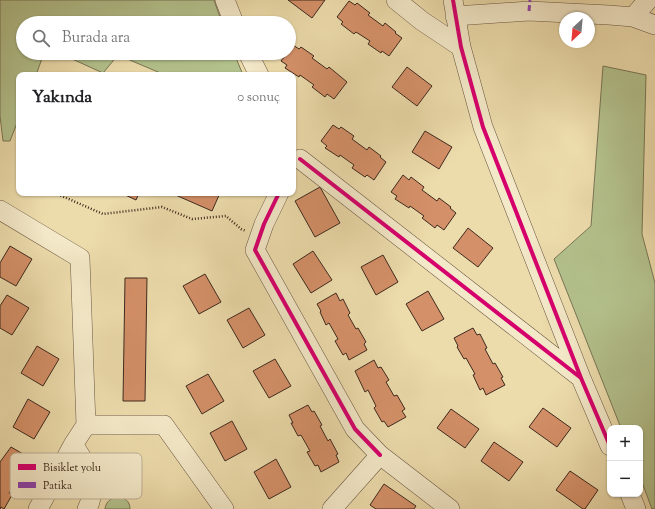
<!DOCTYPE html>
<html lang="tr">
<head>
<meta charset="utf-8">
<style>
  body { margin:0; font-family:"Sorts Mill Goudy",serif; background:#f6f6f6; color:#202124 }
  .controls { position:absolute; right:12px; bottom:12px; display:grid; overflow:hidden; border-radius:8px; box-shadow:0 1px 3px #0004 }
  .controls button { width:36px; height:36px; display:grid; place-items:center; padding:0; border:0; border-bottom:1px solid #e0e0e0; background:#fff; color:#202124; font:20px sans-serif }
  .compass { position:absolute; left:559px; top:12px; width:36px; height:36px; border-radius:50%; background:#fff; box-shadow:0 1px 3px #0004; rotate:206deg }
  .list { margin:0; padding:0; list-style:none }
  h2 { display:flex; justify-content:space-between; align-items:center; height:52px; margin:0; padding:0 16px; font-size:17px }
  h2 small { font-size:13px; font-weight:400; color:#757577 }
  .icon { flex:none; width:22px; height:22px; fill:none; stroke:currentColor; stroke-width:2; stroke-linecap:round; stroke-linejoin:round }
  .map { position:relative; flex:none; width:655px; height:509px; overflow:hidden }
  .search { position:absolute; background:#fff; box-shadow:0 1px 3px #0004; left:16px; top:16px; width:280px; height:44px; display:flex; align-items:center; gap:10px; box-sizing:border-box; padding:0 14px; border-radius:22px; color:#757577; font-size:15px }
  .panel { position:absolute; background:#fff; box-shadow:0 1px 3px #0004; left:16px; top:72px; width:280px; height:124px; border-radius:8px }
  .map>svg:first-child { display:block }
</style>
</head>
<body>
<div class="map">
<svg width="655" height="509" viewBox="0 0 655 509">
  <rect width="100%" height="100%" fill="#ecdbab"/>
  <filter id="stains"><feTurbulence type="fractalNoise" baseFrequency=".005" numOctaves="4"/><feColorMatrix values="0 0 0 0 .2 0 0 0 0 .09 0 0 0 0 .02 0 0 0 .5 -.17"/></filter>
  <radialGradient id="worn" r=".72"><stop offset=".6" stop-color="#630" stop-opacity="0"/><stop offset="1" stop-color="#630" stop-opacity=".3"/></radialGradient>
  <path fill="#b3c18c" stroke="#787555" d="M0 0H214L222 23H23V53H44L36 75H19V118L10 141H3L0 116Z
    M59 53H234L243 75H165L118 55 103 73Z
    M603 66 646 75 642 234 655 283V509H652L640 477V428H621L554 259 591 226Z
    M118 497C125 498 130 501 130 509H105C106 501 111 498 118 497Z"/>
  <path fill="#d49068" stroke="#3e291e" d="M288 0H325L312 18Z
    M349 1 355 5 357 3 370 13 368 15 383 26 385 23 396 32 395 33 402 38 389 56 382 51 381 53 368 44 370 41 356 32 354 34 341 24 343 22 337 17Z
    M293 45 299 49 301 47 314 56 312 58 327 69 329 67 347 82 334 99 327 94 325 97 312 87 314 85 300 75 299 77 285 68 287 65 281 61 287 53H289V50Z
    M407 67 432 86 417 106 392 87Z
    M333 125 339 129 341 127 354 136 352 139 367 150 369 147 381 156 380 157 386 162 374 180 367 175 365 177 352 168 354 165 340 155 339 157 325 148 327 146 321 141Z
    M425 131 452 147 439 169 412 152Z
    M403 175 409 180 411 177 424 187 422 190 437 201 439 198 451 207 450 208 456 213 444 230 437 225 435 228 422 218 424 216 410 206 409 208 395 199 397 196 391 192Z
    M320 187 340 223 315 237 295 201Z
    M121 193H139L136 200Z
    M171 193H220L212 211Z
    M468 228 493 248 478 267 453 248Z
    M10 246 32 259 16 286 0 277V263Z
    M313 251 332 280 311 293 293 264Z
    M383 255 398 282 376 295 361 267Z
    M205 274 221 302 199 314 183 286Z
    M125 278H147L145 401H123Z
    M428 291 444 319 422 331 406 304Z
    M336 293 340 301 343 299 350 313 348 315 356 329 358 328 366 342 364 344 367 350 349 360 346 353 343 355 335 341 338 339 329 323 326 325 320 312 321 311 317 304Z
    M7 295 29 308 12 335 0 328V306Z
    M249 308 265 335 243 348 227 320Z
    M473 328 477 335 480 334 487 348 485 349 493 364 495 363 503 377 501 378 505 385 486 395 483 388 480 390 473 375 475 374 466 358 464 359 457 347 458 346 454 338Z
    M37 346 59 359 43 386 21 373Z
    M275 359 291 386 269 398 253 371Z
    M374 360 378 368 381 367 389 380 386 382 394 396 397 395 405 409 402 411 406 417 388 427 384 421 382 422 374 408 376 406 368 390 365 392 355 371Z
    M208 374 224 401 202 414 186 386Z
    M28 399 50 412 34 439 13 427Z
    M308 405 312 412 314 411 322 425 320 426 328 441 330 439 338 454 336 455 339 462 321 472 318 465 315 466 307 452 310 451 301 435 298 436 291 423H293L289 415Z
    M543 408 571 428 557 447 529 427Z
    M451 409 479 429 465 448 437 428Z
    M232 421 247 449 225 461 210 433Z
    M494 442 523 462 509 481 481 461Z
    M11 447 30 458 26 465 28 466 20 480 18 479 9 493 12 495 4 509 1 507 0 509V462Z
    M276 459 291 487 269 499 254 472Z
    M570 471 598 490 585 509H583L556 490Z
    M384 484 416 506 414 509H376L370 505Z"/>
  <g fill="none" stroke-linecap="round" stroke-linejoin="round">
    <defs>
      <path id="minor" d="M225 0 234 23
        M396 0 422 21 461 47
        M453 0 461 47 483 127 581 378 610 446
        M455 16 529 11 609 15 633 17 655 25
        M633 17 648 0
        M248 53 259 75
        M300 159 580 377
        M279 193 264 224 255 250 355 429 380 455
        M0 210 80 258 86 425
        M73 445C84 458 92 479 91 496 91 501 89 505 87 509
        M630 494 636 509
        M38 509 73 445 86 425H164L224 509
        M332 509 380 455 450 509"/>
    </defs>
    <use href="#minor" stroke="#6a5641" stroke-width="20"/>
    <path stroke="#3e291e" stroke-width="2.5" stroke-dasharray="1 2" stroke-linecap="butt" d="M55 193 103 214 162 207 192 219 226 216 241 229 246 231"/>
    <use href="#minor" stroke="#f3e8c8" stroke-width="19"/>
    <path stroke="#8e44ad" stroke-width="3" stroke-dasharray="6 3" stroke-linecap="butt" d="M529 11 530 0"/>
    <defs>
      <path id="cycleway" d="M453 0 461 47 483 127 581 378 610 446
        M300 159 581 378
        M279 193 264 224 255 250 355 429 380 455"/>
    </defs>
    <use href="#cycleway" stroke="#f3e8c8" stroke-width="6"/>
    <use href="#cycleway" stroke="#d6006c" stroke-width="4"/>
  </g>
  <rect x="10" y="453" width="132" height="46" rx="6" fill="#f3e8c8" stroke="#bdaf95" stroke-width="1"/>
  <rect x="18" y="464" width="18" height="6" fill="#d6006c"/>
  <rect x="18" y="482" width="18" height="6" fill="#8e44ad"/>
  <g font-size="11" fill="#3e291e">
    <text x="43" y="471">Bisiklet yolu</text>
    <text x="43" y="489">Patika</text>
  </g>
  <rect width="100%" height="100%" filter="url(#stains)"/>
  <rect width="100%" height="100%" fill="url(#worn)"/>
</svg>
<div class="controls">
<button>+</button>
<button>−</button>
</div>
<svg class="compass" viewBox="-18 -18 36 36"><path d="M0-13l5 13h-10z" fill="#e53935"/><path d="M0 13l5-13h-10z" fill="#757577"/></svg>
<div class="search"><svg class="icon" aria-label="search" viewBox="0 0 24 24"><circle cx="10" cy="10" r="6"/><path d="M15 15l6 6"/></svg>Burada ara</div>
<section class="panel">
<h2>Yakında<small>0 sonuç</small></h2>
<ul class="list">
</ul>
</section>
</div>
</body>
</html>
